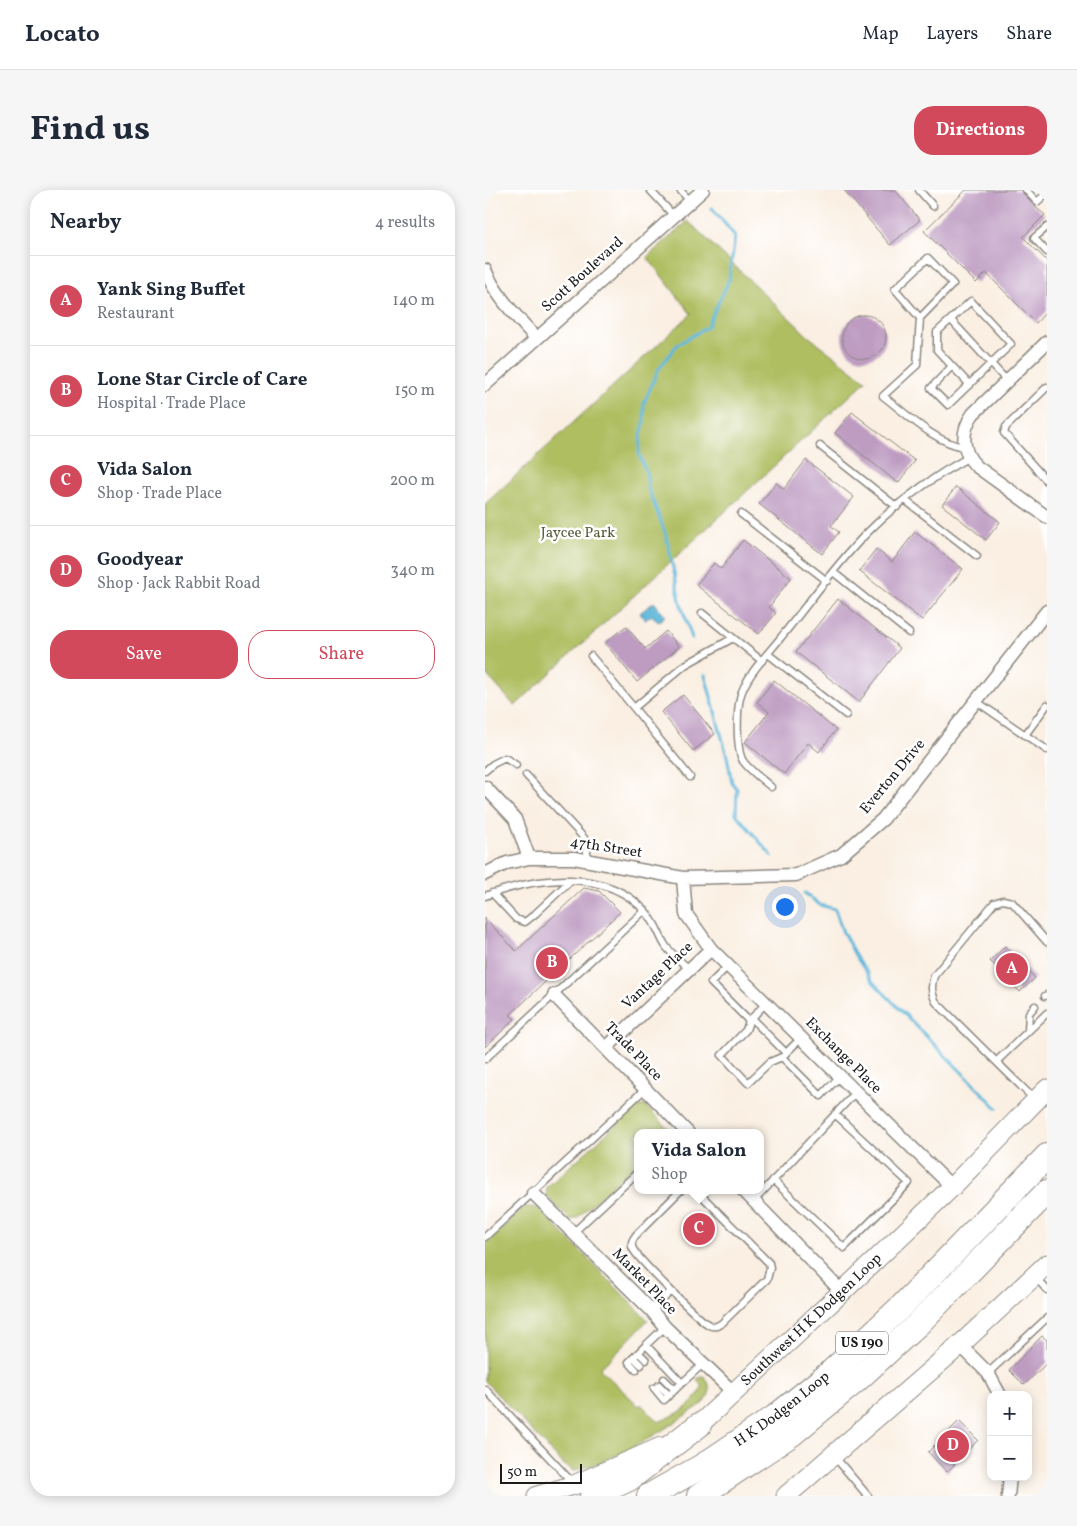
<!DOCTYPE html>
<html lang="en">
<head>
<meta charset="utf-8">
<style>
  body { margin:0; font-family:Vollkorn,serif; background:#f6f6f7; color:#1f2937 }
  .controls { position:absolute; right:15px; bottom:15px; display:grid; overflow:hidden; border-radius:10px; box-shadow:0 2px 12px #0003 }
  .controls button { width:45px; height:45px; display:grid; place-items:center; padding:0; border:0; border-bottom:1px solid #e0e1e3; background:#fff; color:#1f2937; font:25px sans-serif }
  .scale { position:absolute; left:15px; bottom:12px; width:82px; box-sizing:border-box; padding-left:5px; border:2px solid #1c1c1c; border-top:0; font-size:14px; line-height:18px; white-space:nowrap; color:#1c1c1c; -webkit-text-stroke:4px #fff; paint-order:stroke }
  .you { position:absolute; left:299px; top:716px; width:18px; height:18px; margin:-12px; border:4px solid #fff; border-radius:50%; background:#1a73e8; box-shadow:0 0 0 8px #1a73e833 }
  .badge { display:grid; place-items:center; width:32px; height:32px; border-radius:50%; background:#d1495b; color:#fff; font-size:16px; font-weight:700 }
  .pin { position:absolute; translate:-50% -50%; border:2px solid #fff; box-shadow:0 1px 5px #0006 }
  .popup { position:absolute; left:149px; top:939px; width:130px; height:65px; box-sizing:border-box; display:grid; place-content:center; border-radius:10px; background:#fff; filter:drop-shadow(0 1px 4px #0005); font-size:16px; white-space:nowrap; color:#747a83 }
  .popup b { font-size:19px; color:#1f2937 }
  .popup::after { content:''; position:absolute; left:50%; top:100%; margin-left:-10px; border:10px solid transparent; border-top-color:#fff }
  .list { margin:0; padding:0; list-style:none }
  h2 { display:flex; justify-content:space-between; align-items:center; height:65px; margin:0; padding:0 20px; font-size:21px }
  h2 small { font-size:16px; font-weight:400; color:#747a83 }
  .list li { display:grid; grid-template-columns:32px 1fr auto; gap:15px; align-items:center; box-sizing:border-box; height:90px; padding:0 20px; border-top:1px solid #e0e1e3 }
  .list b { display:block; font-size:19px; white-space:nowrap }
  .list p { margin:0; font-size:16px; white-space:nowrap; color:#747a83 }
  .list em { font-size:16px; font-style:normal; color:#747a83 }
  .actions { display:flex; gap:10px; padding:15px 20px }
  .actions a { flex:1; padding:11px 0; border:1px solid #d1495b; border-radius:20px; text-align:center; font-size:18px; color:#d1495b }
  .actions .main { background:#d1495b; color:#fff }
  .map { position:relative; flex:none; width:562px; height:1306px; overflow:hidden; border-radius:20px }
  header { display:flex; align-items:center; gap:30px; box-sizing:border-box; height:70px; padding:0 25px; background:#fff; border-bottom:1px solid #e0e1e3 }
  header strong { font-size:24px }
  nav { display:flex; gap:28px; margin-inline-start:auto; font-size:18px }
  .intro { display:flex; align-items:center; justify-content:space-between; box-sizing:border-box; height:120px; padding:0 30px }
  h1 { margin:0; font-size:35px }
  .button { padding:12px 22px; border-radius:20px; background:#d1495b; color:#fff; font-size:18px; font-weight:700 }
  main { display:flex; gap:30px; padding:0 30px }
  aside { flex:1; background:#fff; border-radius:20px; box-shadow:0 2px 12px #0003 }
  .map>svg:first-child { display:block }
</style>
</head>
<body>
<header>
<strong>Locato</strong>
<nav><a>Map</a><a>Layers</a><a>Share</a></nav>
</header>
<div class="intro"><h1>Find us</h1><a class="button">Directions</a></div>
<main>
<aside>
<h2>Nearby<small>4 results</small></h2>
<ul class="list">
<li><span class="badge">A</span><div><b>Yank Sing Buffet</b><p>Restaurant</p></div><em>140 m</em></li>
<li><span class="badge">B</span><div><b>Lone Star Circle of Care</b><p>Hospital · Trade Place</p></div><em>150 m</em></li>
<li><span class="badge">C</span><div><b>Vida Salon</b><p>Shop · Trade Place</p></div><em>200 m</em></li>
<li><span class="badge">D</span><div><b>Goodyear</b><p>Shop · Jack Rabbit Road</p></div><em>340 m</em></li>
</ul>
<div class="actions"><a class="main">Save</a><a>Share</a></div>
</aside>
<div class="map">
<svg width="562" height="1306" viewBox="0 0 562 1306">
  <rect width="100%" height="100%" fill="#fff"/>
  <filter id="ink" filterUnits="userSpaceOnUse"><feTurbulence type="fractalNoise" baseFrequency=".02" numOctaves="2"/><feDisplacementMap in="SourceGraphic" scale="10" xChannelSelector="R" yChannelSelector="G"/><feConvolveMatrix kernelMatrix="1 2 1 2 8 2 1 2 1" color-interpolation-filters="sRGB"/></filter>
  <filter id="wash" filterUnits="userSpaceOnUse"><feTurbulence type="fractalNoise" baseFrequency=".0096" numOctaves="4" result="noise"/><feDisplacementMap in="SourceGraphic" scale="20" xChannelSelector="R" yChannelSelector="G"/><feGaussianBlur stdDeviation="1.12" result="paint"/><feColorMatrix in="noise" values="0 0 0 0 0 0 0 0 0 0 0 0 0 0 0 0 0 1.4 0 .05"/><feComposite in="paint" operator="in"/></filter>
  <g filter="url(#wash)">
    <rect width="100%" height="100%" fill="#faefe2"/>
    <path fill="#afbe61" stroke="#666d3e" d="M203 31 323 146 381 191 30 516 0 483V314L206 124 162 67Z
      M160 915 188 943H153V972L91 1029 85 1030 61 1006 62 997 150 918Z
      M39 1017H47L54 1019 163 1130 115 1179 154 1216 156 1214 173 1232C191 1225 210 1216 217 1197L212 1189 219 1186C225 1192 227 1202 221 1210 215 1217 203 1223 196 1228 162 1251 127 1271 88 1281L80 1276 0 1191V1054Z"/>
    <path fill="#5db7da" stroke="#3c6a7b" d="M169 412 180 426 173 432 167 425 160 430 155 423Z"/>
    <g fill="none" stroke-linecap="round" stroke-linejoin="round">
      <path stroke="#5db7da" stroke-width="3" d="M207 448 196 415 181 345 163 298 162 285 154 264 155 249 159 233V213L173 180 192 155 222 137 244 90 250 46 227 18
        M220 485 242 566 247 593 252 599 251 624 287 666
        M320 703 335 715 350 719 357 740 370 765 388 792 512 918"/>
    </g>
    <g id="blocks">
      <path fill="#be9cc2" d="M359 0H410L435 30 405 55Z
        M481 0H536L548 15 560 25 538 47 562 71V121L551 133 501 83 491 93 439 41Z
        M357 147a22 22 0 1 1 44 0a22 22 0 1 1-44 0Z
        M367 222 430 271 413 293 350 243Z
        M321 270 369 307 346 336 354 342 337 364 274 314 291 293 299 299Z
        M471 297 515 332 501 350 457 315Z
        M430 342 478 379 437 430 374 381 391 359 407 372Z
        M258 350 306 388 284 417 291 423 274 444 211 395 229 373 236 379Z
        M353 409 415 458 374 512 311 462Z
        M141 436 160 459 181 441 194 457 152 492 120 453Z
        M289 490 351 540 334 562 323 553 299 584 260 552 284 522 272 512Z
        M198 505 230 544 208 561 176 522Z
        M99 698 114 701 135 722 25 825 30 829 0 857V728L31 761Z
        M520 756 550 788 535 802 505 771Z
        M557 1146 562 1150V1173L539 1195 524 1180Z
        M474 1231 493 1250 462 1282 443 1262Z"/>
    </g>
  </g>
  <g filter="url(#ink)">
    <use href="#blocks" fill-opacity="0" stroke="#8b867f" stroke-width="1"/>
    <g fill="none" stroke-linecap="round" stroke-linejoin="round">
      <defs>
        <path id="service" d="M165 0 189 26
          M195 0 205 11
          M434 0 448 16
          M541 0 552 12 562 3
          M562 37 549 48 562 62
          M435 128 468 94 443 68 410 99 435 128 432 175 398 206C422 224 450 253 480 257
          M466 130 522 191
          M467 176 446 198 463 215 526 154 486 111 452 142V160L485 195
          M562 197 521 237 519 243 562 291
          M335 256 412 317
          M420 310 492 366
          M256 324 342 391
          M348 382 424 443
          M217 423 277 471
          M283 464 361 525
          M106 466 149 518 200 475 248 448
          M491 511 562 560
          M149 518 205 587
          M540 545 562 515
          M0 581 8 574 20 568 31 575
          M41 585 99 648 101 653 103 671
          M286 597C277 589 265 581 258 571 251 560 252 521 255 508 260 486 284 463 297 446 324 413 349 377 379 346 409 315 446 288 484 267
          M7 703 31 729 40 732 50 724 86 690
          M0 706C51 687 121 677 161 722 171 733 173 743 180 755 186 764 197 772 204 779
          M243 776 226 793 264 831 281 813
          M560 806 562 805
          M266 828 301 863
          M264 831 261 840 237 865 263 893 285 872 297 867
          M543 841 544 823 550 816
          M316 848 297 867 336 906 355 886
          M0 869 160 720
          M512 871 562 823
          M549 909 451 812C446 802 446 796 449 786L509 713 518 710 527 712 562 752
          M288 990 359 1058 424 993 350 924
          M196 1000 151 1045C148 1049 145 1053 148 1059 153 1069 213 1129 224 1135 228 1137 228 1136 232 1136L237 1133 282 1089 285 1078 284 1073 211 1000
          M269 1011 371 902
          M88 1043 153 982
          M0 1047 160 899
          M550 1087 562 1100
          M167 1121 186 1101
          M154 1163 161 1170
          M149 1168 156 1175
          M151 1180 144 1172 161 1155
          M503 1183 562 1128
          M179 1189 190 1200
          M197 1193 219 1173
          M174 1195 184 1205
          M169 1198 179 1210 197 1193 161 1155 180 1137
          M0 1199 87 1292
          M349 1266 383 1306"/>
        <path id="minor" d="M0 80C11 106 32 127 51 148
          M562 152 488 224C476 241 476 261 491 276L562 327
          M0 195 218 0
          M0 597 30 629 44 668
          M0 684 22 673 44 668H89L198 688 311 685 356 665 398 629 562 421
          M198 688 201 724 226 759 467 997
          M69 805 203 943
          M121 858 226 759
          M258 1000 357 1102
          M48 1003 167 1121 180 1137 249 1203
          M475 1155 503 1183 515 1205
          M523 1306 525 1287"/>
        <g id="secondary">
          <path id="s1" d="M202 1242 214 1235 357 1102 467 997 562 899"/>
          <path d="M52 1306 89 1295 176 1257"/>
          <path d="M301 1306 475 1155 562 1074"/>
        </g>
        <g id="motorway">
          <path d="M107 1306 144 1289 214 1235"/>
          <path id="s2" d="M164 1306 219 1275 290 1227 346 1182 417 1116 562 966"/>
          <path d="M214 1306 307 1244 373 1189 433 1134 562 1002"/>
        </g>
      </defs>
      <use href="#service" stroke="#8b867f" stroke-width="9"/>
      <use href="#minor" stroke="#8b867f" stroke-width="15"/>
      <use href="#secondary" stroke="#8b867f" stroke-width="21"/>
      <use href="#motorway" stroke="#8b867f" stroke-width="26"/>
      <use href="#service" stroke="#fff" stroke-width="6"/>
      <use href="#minor" stroke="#fff" stroke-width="12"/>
      <use href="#secondary" stroke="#fff" stroke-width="19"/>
      <use href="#motorway" stroke="#fff" stroke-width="24"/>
    </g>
  </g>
  <g text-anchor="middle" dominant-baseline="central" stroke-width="5" stroke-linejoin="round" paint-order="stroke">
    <rect fill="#fff" stroke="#606060" stroke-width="1" x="351" y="1141.5" width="52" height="23" rx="4"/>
    <g font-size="14" font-weight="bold" fill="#1c1c1c">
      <text x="377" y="1153">US 190</text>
    </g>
    <g font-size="15" fill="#1c1c1c" stroke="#fff">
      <text transform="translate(98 85) rotate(-42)">Scott Boulevard</text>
      <text transform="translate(408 587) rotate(-50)">Everton Drive</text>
      <text transform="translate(121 658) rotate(9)">47th Street</text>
      <text transform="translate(173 786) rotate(-43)">Vantage Place</text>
      <text transform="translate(148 862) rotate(46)">Trade Place</text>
      <text transform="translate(358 866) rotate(45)">Exchange Place</text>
      <text transform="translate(159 1092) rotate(46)">Market Place</text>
      <text stroke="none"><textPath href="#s1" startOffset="168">Southwest H K Dodgen Loop</textPath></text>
      <text stroke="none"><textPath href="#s2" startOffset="159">H K Dodgen Loop</textPath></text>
    </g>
    <g font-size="15" fill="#575d38" stroke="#fff">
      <text x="93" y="343">Jaycee Park</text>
    </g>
  </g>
</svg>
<div class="controls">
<button>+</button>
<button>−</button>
</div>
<div class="scale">50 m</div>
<div class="you"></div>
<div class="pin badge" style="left:527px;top:779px">A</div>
<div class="pin badge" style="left:67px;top:773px">B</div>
<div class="pin badge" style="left:214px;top:1039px">C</div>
<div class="popup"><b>Vida Salon</b>Shop</div>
<div class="pin badge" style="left:468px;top:1256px">D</div>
</div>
</main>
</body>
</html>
